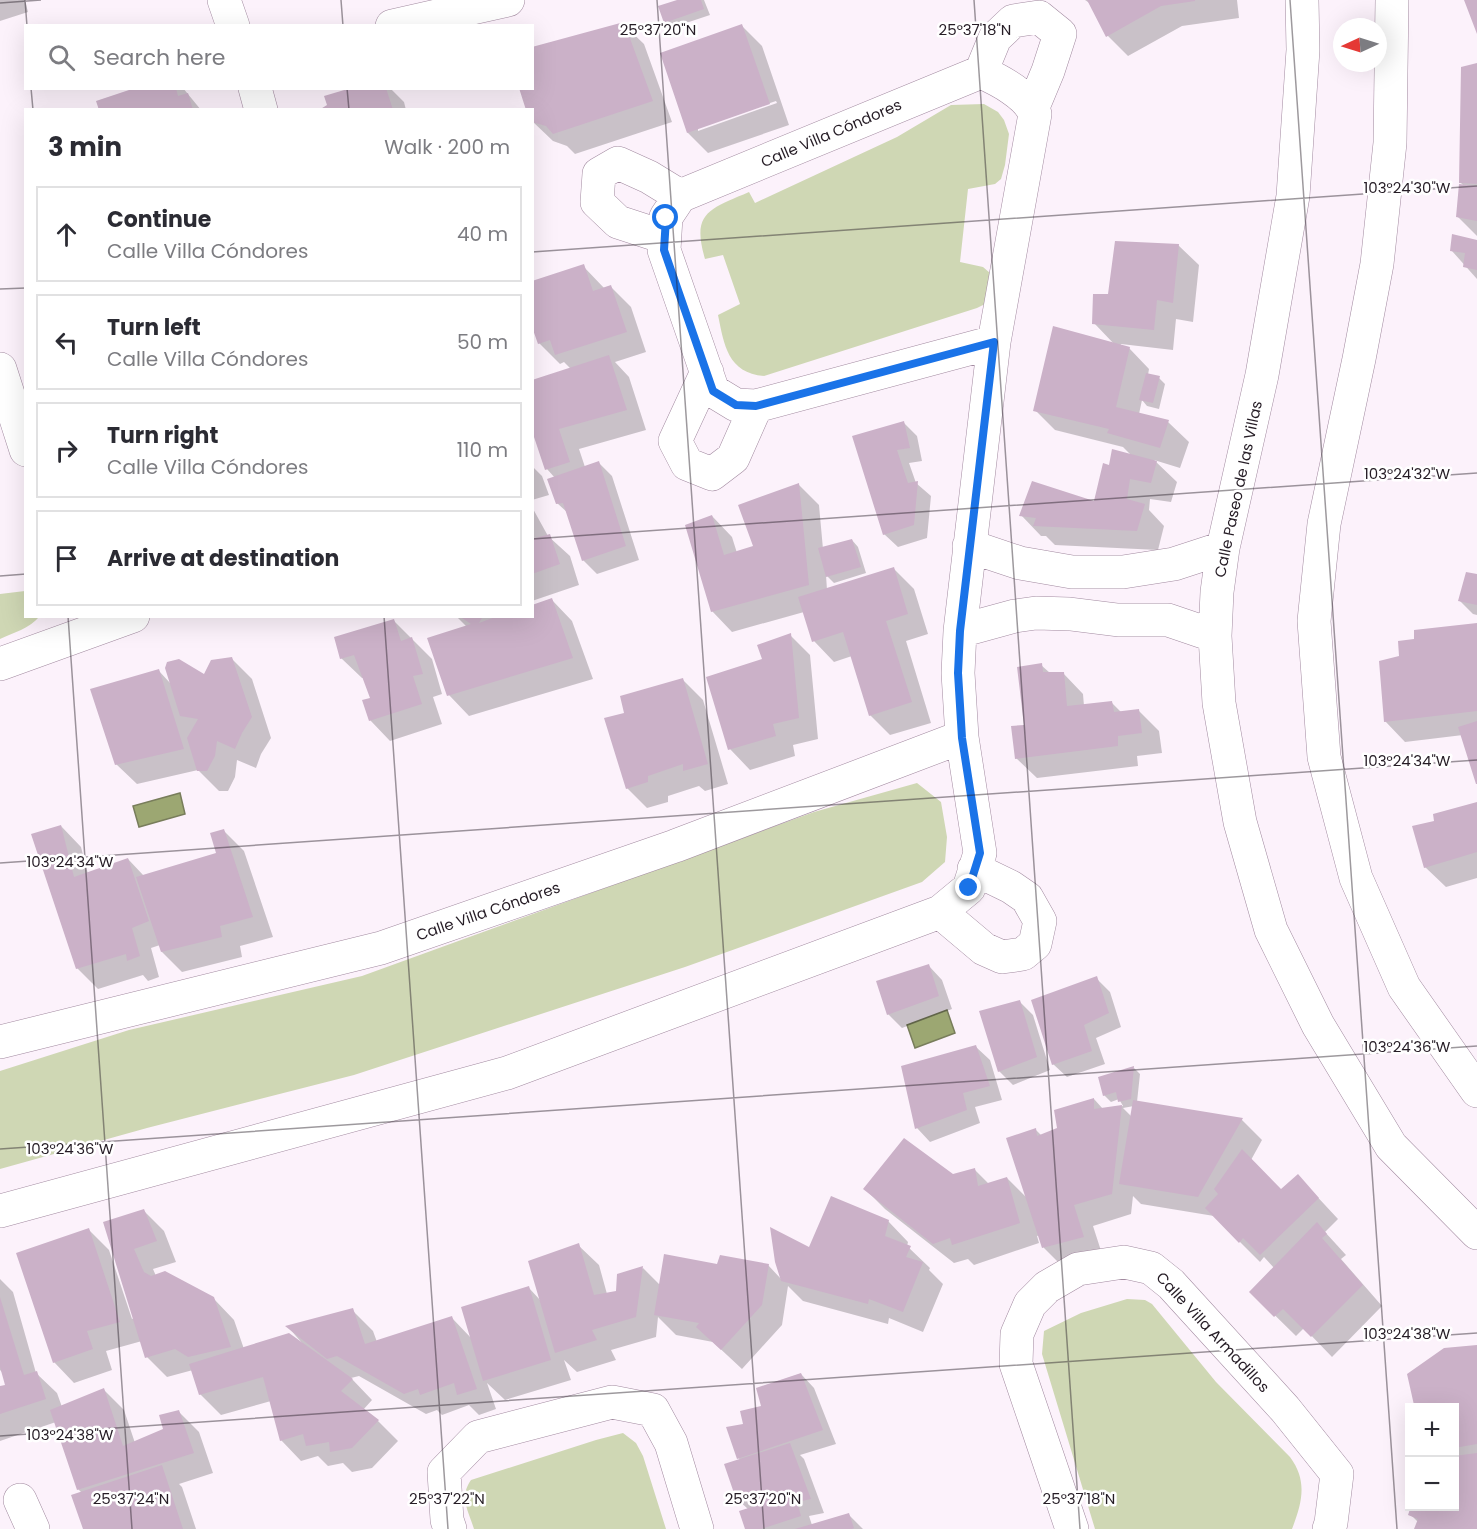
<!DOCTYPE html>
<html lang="en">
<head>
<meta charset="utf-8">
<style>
  body { margin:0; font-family:Poppins,sans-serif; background:#f7f7f7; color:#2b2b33 }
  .controls { position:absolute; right:18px; bottom:18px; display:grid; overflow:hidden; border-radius:0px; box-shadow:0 6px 24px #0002 }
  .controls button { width:54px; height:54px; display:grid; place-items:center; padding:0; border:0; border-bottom:2px solid #e1e1e2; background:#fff; color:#2b2b33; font:30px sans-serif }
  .compass { position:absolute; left:1333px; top:18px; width:54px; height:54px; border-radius:50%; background:#fff; box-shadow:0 6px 24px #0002; rotate:266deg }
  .stop { position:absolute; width:18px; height:18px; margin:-14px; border:4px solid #1a73e8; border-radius:50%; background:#fff }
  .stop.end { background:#1a73e8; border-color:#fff; box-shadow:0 2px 6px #0008 }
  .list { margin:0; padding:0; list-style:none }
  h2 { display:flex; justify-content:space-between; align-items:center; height:78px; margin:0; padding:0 24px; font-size:26px }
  h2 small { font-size:20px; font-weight:400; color:#7c7c81 }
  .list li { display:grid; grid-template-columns:39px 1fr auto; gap:18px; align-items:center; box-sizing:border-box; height:96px; margin:0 12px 12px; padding:0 12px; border:2px solid #e1e1e2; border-radius:0px }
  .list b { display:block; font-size:22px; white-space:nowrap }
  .list p { margin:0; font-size:20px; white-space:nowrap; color:#7c7c81 }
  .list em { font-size:20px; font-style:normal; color:#7c7c81 }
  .icon { flex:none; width:33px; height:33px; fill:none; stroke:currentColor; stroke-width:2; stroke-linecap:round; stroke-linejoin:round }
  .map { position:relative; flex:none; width:1477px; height:1529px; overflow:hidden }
  .search { position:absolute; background:#fff; box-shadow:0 6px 24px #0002; left:24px; top:24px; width:510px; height:66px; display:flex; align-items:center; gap:15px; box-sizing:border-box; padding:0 21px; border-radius:0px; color:#7c7c81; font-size:22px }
  .panel { position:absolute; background:#fff; box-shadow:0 6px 24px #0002; left:24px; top:108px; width:510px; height:510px; border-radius:0px }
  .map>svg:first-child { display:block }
</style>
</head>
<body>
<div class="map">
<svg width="1477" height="1529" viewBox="0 0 1477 1529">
  <rect width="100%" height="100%" fill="#fcf2fb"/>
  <path fill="#cfd7b4" d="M984 104 998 112 1004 120 1009 134 1005 165 1001 179 995 184 968 189 960 262 983 267 990 273 985 304 977 308 764 376C728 373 724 345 718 315L740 304 723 255 705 259C691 212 710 209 749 192L755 203 897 137 951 105Z
    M25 591 26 616 39 617C30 628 13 633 0 639V594Z
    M917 783 941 802 947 837 945 862 922 882 685 967 354 1075 147 1128 0 1169V1071L129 1030 362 976 814 812Z
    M1127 1299 1145 1300 1152 1304 1216 1382 1290 1457C1308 1481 1302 1503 1292 1529H1095L1042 1354 1044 1331 1081 1313Z
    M623 1433 636 1443 643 1456 666 1529H474C468 1510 459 1497 471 1480L596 1440Z"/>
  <path fill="#9ca772" stroke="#787d5b" stroke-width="1.5" d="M180 793 185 814 139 827 133 806Z
    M947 1010 955 1033 915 1048 907 1025Z"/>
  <path fill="#0003" fill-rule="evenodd" d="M0 0H25L28 12 0 21Z
    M682 0H704L710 15 671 28 665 22Z
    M1085 0H1237L1239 18 1182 26 1128 56 1108 36 1091 4Z
    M623 24 644 44 672 122 575 154 567 146 553 141 532 121V88Z
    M742 26 762 46 789 125 708 153 688 133 661 54ZM776 101 777 103 698 131V128Z
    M1477 65V236L1457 216 1464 186 1460 182Z
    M140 88H183L201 110H100Z
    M357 88H390L404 102 406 110H322Z
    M1477 241V279L1452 251Z
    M1178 245 1199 265 1193 322 1176 319 1173 350 1121 344 1120 346 1129 348 1149 369 1148 375 1159 378 1165 384 1159 409 1147 406 1142 400 1139 414 1168 422 1189 442 1180 468 1154 460 1177 482 1171 502 1150 499 1149 510 1164 526 1158 550 1055 545 1046 536H1041L1021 515 1095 503 1111 466 1132 456 1123 447 1055 430 1035 410 1115 345 1094 323 1110 296Z
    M583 266 605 289 611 287 631 307 646 352 615 362 629 377 646 430 579 449 585 467 599 463 612 476 639 560 597 574 583 560 569 514 557 503 555 478 547 469 571 369 564 362 560 364 539 343Z
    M904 423 917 436 922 461 909 463 916 483 931 496 927 538 898 547 884 534 854 437Z
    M532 466 542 476 549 495 532 500Z
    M798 484 819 505 823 549 852 540 858 547 866 573 834 583 826 575 827 590 894 569 914 589 928 634 906 641 931 723 890 735 870 715 852 656 834 662 814 641 804 612 732 632 712 611V516L732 537 737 553 755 547Z
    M532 507 548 536 570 556 579 585 532 601Z
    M1477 576V615L1473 614 1459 600Z
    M552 600 572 621 593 679 469 716 449 695 467 627 456 616H532Z
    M394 621 432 659 442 694 433 697 442 724 390 741 370 720 372 700 364 678H362L341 658Z
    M1477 625V780L1463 735 1405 742 1385 721 1400 657Z
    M790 635 810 655 818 739 793 745 795 756 750 770 730 749 764 660Z
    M232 659 252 679 271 738 261 754 256 768 237 760 235 777 228 791H219L198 770 137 784 116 764 159 671 171 684 204 677Z
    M1041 665 1050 673H1063L1083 694 1084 706 1112 703 1121 712 1138 710 1159 731 1162 753 1137 756 1138 766 1037 778 1016 758Z
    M682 679 703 700 728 784 705 791 699 786 668 796V802L647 808 627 788 626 714Z
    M1477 804V878L1446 887 1425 867 1436 822Z
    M61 826 81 847 88 874 128 859 144 876 218 854 224 831 244 851 273 937 240 946 242 957 182 972 162 952 160 945 151 948 159 977 148 981 143 975 98 989 77 968Z
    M929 966 942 980 952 1009 902 1028 888 1014Z
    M1096 978 1110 992 1121 1027 1096 1038 1105 1064 1067 1077 1053 1064Z
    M1020 1002 1033 1015 1050 1070 1013 1085 999 1071Z
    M976 1047 990 1060 1002 1100 975 1107 980 1123 930 1142 917 1128Z
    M1134 1068 1140 1074 1137 1102 1242 1120 1262 1140 1251 1160 1281 1191 1298 1176 1338 1219 1325 1232 1346 1255 1341 1259 1382 1306 1332 1357 1304 1328 1296 1336 1251 1292 1274 1268 1264 1257 1260 1262 1214 1216 1141 1204 1133 1196 1131 1214 1093 1226 1103 1257 1064 1268 1044 1248 1040 1235 1037 1236 1039 1243 974 1265 968 1259 954 1263 885 1209 865 1189 953 1175 975 1170 989 1184 1007 1178 1028 1199 1035 1129 1042 1136 1059 1129 1094 1099 1103 1109 1123 1106 1119 1099 1111 1102 1104 1095 1099 1078ZM1134 1106 1132 1117 1123 1108Z
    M144 1211 164 1231 176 1262 153 1269 156 1276 214 1299 234 1320 244 1349 303 1344 288 1327 352 1310 373 1331 377 1342 452 1318 472 1339 529 1288 541 1301 578 1245 599 1265 607 1294 618 1292 643 1268 660 1285 718 1266 768 1265 782 1280 810 1249 888 1221 908 1242 907 1246 930 1268 929 1270 943 1284 923 1332 889 1318 888 1324 803 1301 788 1286 782 1325 742 1369 713 1342 676 1335 658 1317 656 1337 611 1350 616 1360 577 1372 564 1360 571 1380 505 1400 487 1383 496 1409 479 1415 469 1405 442 1415 437 1410 426 1414 359 1376 351 1378 372 1400 363 1410 378 1421 398 1441 372 1468 352 1472 343 1463 328 1466 318 1456 301 1461 281 1440 271 1401 221 1415 200 1394 193 1370 167 1377 147 1357 142 1341 106 1351 112 1370 74 1383 54 1362 89 1230 109 1250 132 1319 134 1318 105 1223Z
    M0 1279 13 1292 36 1373 57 1393 62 1407 104 1390 124 1410 135 1443 165 1430 179 1412 199 1432 213 1473 179 1484 182 1487 196 1529H84L82 1493 78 1489 56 1422 0 1441V1388L7 1386 4 1374 0 1370Z
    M1477 1346V1529H1416L1418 1522 1410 1514 1454 1506V1408L1416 1406Z
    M801 1374 814 1388 836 1444 800 1455 804 1459 824 1513 809 1516 812 1525 848 1514 863 1529H747L748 1509 737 1499 741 1460 738 1458 745 1425 763 1407Z"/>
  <path fill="#cbb1c8" d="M677 0H701L704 9 664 23 658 6Z
    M1087 0H1195V1L1161 6 1106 37Z
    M1464 0H1477V34Z
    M624 22 653 101 553 134 546 126 532 122V110H526L519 88H532V47Z
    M742 24 770 104 687 133 660 53Z
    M1477 63V184L1459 183 1461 67Z
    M135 88H176L178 96 188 93 193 110H99L96 101Z
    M351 88H386L393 110H319L327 105 324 96Z
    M1459 184 1477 186V221L1456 217Z
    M1452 234 1477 240V270L1463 267 1465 253 1450 251Z
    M1115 241 1179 244 1173 303 1157 300 1154 330 1092 324 1093 294H1108Z
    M584 264 593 291 611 285 627 332 555 355 550 340 538 344 532 327V281Z
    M1053 326 1130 347 1116 407 1169 420 1160 448 1107 433 1109 429 1033 411Z
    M609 355 627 410 559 429 570 462 545 470 532 431V380Z
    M1146 373 1160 376 1153 403 1139 400Z
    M904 421 910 448 897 450 908 483 918 481 914 525 883 535 852 436Z
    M1112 449 1157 461 1151 483 1130 479 1127 499 1145 504 1137 531 1033 526 1036 518 1019 516 1032 481 1094 501 1103 463 1109 465Z
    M599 461 626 546 582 561 563 503 556 504 547 479Z
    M799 483 809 585 711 612 685 525 712 515 724 555 753 546 738 505Z
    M550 534 560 564 532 574V539Z
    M852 539 861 567 826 577 818 548Z
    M894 567 908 614 886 621 912 702 869 716 843 632 812 642 798 597Z
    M1466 572 1477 574V605L1458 601Z
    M552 598 573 658 447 696 427 638 471 624 459 616H483L479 623 498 616H532V605Z
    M394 619 401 641 412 637 423 674 413 676 422 704 369 721 362 700 370 698 354 655 340 659 334 637Z
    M1477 623V711L1384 722 1379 661 1399 656 1398 641 1414 639V630Z
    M791 633 799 718 773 724 776 736 728 750 706 677 762 659 757 645Z
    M232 657 252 717 242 733 235 749 217 741 215 756 207 771H197L187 738 198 719 180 716 165 668 167 662 179 659 204 674 211 660Z
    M1042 663 1043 672H1064L1067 706 1112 701 1114 712 1139 709 1142 733 1118 736V746L1015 759 1011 726 1024 725 1017 667Z
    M159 669 184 749 115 765 90 689Z
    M683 678 708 764 683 771V764L648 776V782L626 789 604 718 624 713 620 696Z
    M1477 721V784H1476L1458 727Z
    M1477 802V852L1424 868 1412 826 1434 821 1433 814Z
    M61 825 74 877 128 858 149 921 132 928 140 956 127 961 126 954 76 969 31 834Z
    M224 829 253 917 220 926 222 937 161 952 136 877 216 853 210 833Z
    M929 964 939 996 887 1015 876 981Z
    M1097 976 1109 1013 1084 1025 1092 1051 1052 1065 1031 1000Z
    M1020 1000 1037 1057 998 1072 979 1011Z
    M976 1045 990 1086 963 1093 967 1110 915 1129 901 1066Z
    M1134 1066 1131 1099 1118 1102 1116 1092 1103 1096 1098 1077Z
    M1094 1098V1109L1122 1105 1112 1194 1074 1205 1084 1237 1042 1248 1006 1138 1036 1128 1037 1136 1057 1128 1054 1110Z
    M1133 1100 1243 1118 1198 1197 1119 1184Z
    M904 1138 953 1174 975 1168 978 1186 1007 1177 1020 1223 952 1245 950 1238 933 1244 863 1189Z
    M1242 1149 1281 1189 1298 1174 1319 1198 1260 1255 1243 1238 1239 1243 1205 1208 1218 1194 1214 1189Z
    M831 1196 889 1220 885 1236 911 1246 906 1257 923 1262 903 1312 869 1299 868 1304 781 1281 775 1262 770 1227 809 1247Z
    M144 1209 157 1241 134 1249 144 1272 151 1276 165 1271 214 1297 231 1347 188 1357 175 1349 145 1358 103 1222Z
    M1317 1222 1327 1234 1322 1238 1363 1285 1311 1337 1283 1309 1274 1317 1249 1292Z
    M89 1228 120 1322 87 1331 93 1349 53 1363 16 1253Z
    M579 1243 594 1295 616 1291 617 1274 643 1266 636 1317 592 1330 597 1340 555 1353 528 1261Z
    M664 1254 717 1264 720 1255 769 1264 762 1305 721 1350 696 1327 699 1323 654 1315Z
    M529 1286 551 1360 483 1381 461 1307Z
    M0 1297 24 1375 37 1371 46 1399 0 1414V1386L5 1385 0 1367Z
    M353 1308 365 1344 452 1316 477 1389 457 1395 454 1383 420 1395 418 1389 404 1394 337 1356 327 1359 285 1326Z
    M289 1333 353 1379 341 1391 379 1420 352 1448 330 1452 329 1442 306 1446 303 1434 280 1441 263 1377 199 1395 189 1364Z
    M1477 1345V1444L1454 1448V1408H1408L1414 1405 1407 1374 1444 1348Z
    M801 1373 823 1430 737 1459 726 1427 743 1424 740 1411 761 1406 756 1388Z
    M104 1388 123 1446 163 1429 159 1415 179 1410 194 1453 77 1490 50 1410Z
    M790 1443 811 1499 797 1502 801 1516 761 1529H745L739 1511 758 1505 753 1493 736 1499 724 1464Z
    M1477 1453V1529H1414L1418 1519 1408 1515 1411 1506H1454V1456Z
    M162 1465 183 1529H83L71 1495Z
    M849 1513 854 1528 852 1529H795Z"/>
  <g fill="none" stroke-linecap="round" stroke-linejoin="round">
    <defs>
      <path id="minor" d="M224 0 233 26
        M1302 0 1303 50 1293 196 1262 375 1223 548 1217 592 1215 636 1219 703 1240 822 1271 930 1318 1025 1391 1146 1477 1233
        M1392 0 1390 143 1377 264 1359 359 1324 524 1314 621 1324 757 1356 878 1404 987 1477 1091
        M392 26 508 0
        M981 72 995 38 1013 21 1039 17 1060 34 1048 71 1033 107
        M255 88 261 110
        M664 237 618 222 597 202 599 174 618 163 649 177 680 196
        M0 369 26 450
        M707 372 675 441 687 464 712 474 733 458 756 406
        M969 546 1020 563 1072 572H1123L1174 564 1223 548
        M960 631 1015 616 1036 613 1070 614 1118 620H1168L1215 636
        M0 664 133 616
        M940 912 984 949 1002 957 1023 954 1035 944 1040 921 1027 898 1011 887 974 869
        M0 1042 381 948 675 846 962 737
        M0 1211 507 1073 940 912 969 888 980 853 962 737 958 673 960 631 994 342 1035 114C1028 95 999 80 981 72L680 196 666 217 664 250 713 391 736 405 756 406 994 342
        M20 1500 33 1529
        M450 1529 447 1520 444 1472 478 1437 612 1402 653 1410 671 1443 697 1529
        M1072 1529 1016 1364 1017 1334 1030 1304 1047 1287 1078 1269 1124 1262 1151 1268 1171 1284 1285 1409 1337 1474 1331 1523 1329 1529"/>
    </defs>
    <use href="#minor" stroke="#a28aa0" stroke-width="34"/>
    <use href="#minor" stroke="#fff" stroke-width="33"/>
  </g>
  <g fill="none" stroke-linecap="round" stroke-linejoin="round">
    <path stroke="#1a73e8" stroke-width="8" d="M666 218 664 250 713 391 736 405 756 406 994 342 960 631 958 673 962 738 980 853 969 888"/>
  </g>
  <path fill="none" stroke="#251c25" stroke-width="1.5" stroke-opacity="0.45" d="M25 0 27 26M341 0 343 26M657 0 764 1529M974 0 1080 1529M1290 0 1397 1529M0 3 41 0M31 88 33 110M347 88 349 110M532 252 1477 186M0 289 26 288M532 539 1477 473M0 576 26 574M68 616 132 1529M384 616 448 1529M0 863 1477 760M0 1149 1477 1046M0 1436 1477 1333"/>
  <g text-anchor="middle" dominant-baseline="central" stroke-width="5" stroke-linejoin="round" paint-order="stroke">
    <g font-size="15" fill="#251c25" stroke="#fff">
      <text transform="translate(831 133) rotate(-23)">Calle Villa Cóndores</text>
      <text transform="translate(1238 489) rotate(-78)">Calle Paseo de las Villas</text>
      <text transform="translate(488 911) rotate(-19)">Calle Villa Cóndores</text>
      <text transform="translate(1213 1332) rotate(47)">Calle Villa Armadillos</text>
    </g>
  </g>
  <g font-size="15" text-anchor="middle" fill="#251c25" stroke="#fff" stroke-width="5" stroke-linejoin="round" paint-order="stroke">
    <text x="658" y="35">25°37'20"N</text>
    <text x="975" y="35">25°37'18"N</text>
    <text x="1407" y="193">103°24'30"W</text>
    <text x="1407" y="479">103°24'32"W</text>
    <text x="1407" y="766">103°24'34"W</text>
    <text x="70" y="867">103°24'34"W</text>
    <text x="1407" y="1052">103°24'36"W</text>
    <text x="70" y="1154">103°24'36"W</text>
    <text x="1407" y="1339">103°24'38"W</text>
    <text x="70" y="1440">103°24'38"W</text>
    <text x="131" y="1504">25°37'24"N</text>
    <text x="447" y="1504">25°37'22"N</text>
    <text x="763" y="1504">25°37'20"N</text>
    <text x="1079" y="1504">25°37'18"N</text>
  </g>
</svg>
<div class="controls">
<button>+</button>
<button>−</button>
</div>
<svg class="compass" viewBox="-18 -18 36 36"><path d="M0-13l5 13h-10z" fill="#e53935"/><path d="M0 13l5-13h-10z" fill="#7c7c81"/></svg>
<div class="stop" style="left:666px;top:218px"></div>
<div class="stop end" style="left:969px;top:888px"></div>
<div class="search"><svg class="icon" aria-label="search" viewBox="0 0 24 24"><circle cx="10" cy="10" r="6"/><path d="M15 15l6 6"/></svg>Search here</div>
<section class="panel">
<h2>3 min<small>Walk · 200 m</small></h2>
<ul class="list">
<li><svg class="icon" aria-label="ahead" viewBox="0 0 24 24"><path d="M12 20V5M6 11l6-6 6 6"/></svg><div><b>Continue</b><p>Calle Villa Cóndores</p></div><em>40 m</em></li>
<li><svg class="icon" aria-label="left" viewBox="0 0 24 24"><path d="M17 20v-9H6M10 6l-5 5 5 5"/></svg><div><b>Turn left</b><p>Calle Villa Cóndores</p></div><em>50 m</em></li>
<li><svg class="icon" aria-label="right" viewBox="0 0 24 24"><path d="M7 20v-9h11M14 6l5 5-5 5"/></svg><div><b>Turn right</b><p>Calle Villa Cóndores</p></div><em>110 m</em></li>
<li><svg class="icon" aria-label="arrive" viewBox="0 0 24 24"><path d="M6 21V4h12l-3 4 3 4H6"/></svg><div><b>Arrive at destination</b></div></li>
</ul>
</section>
</div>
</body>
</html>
